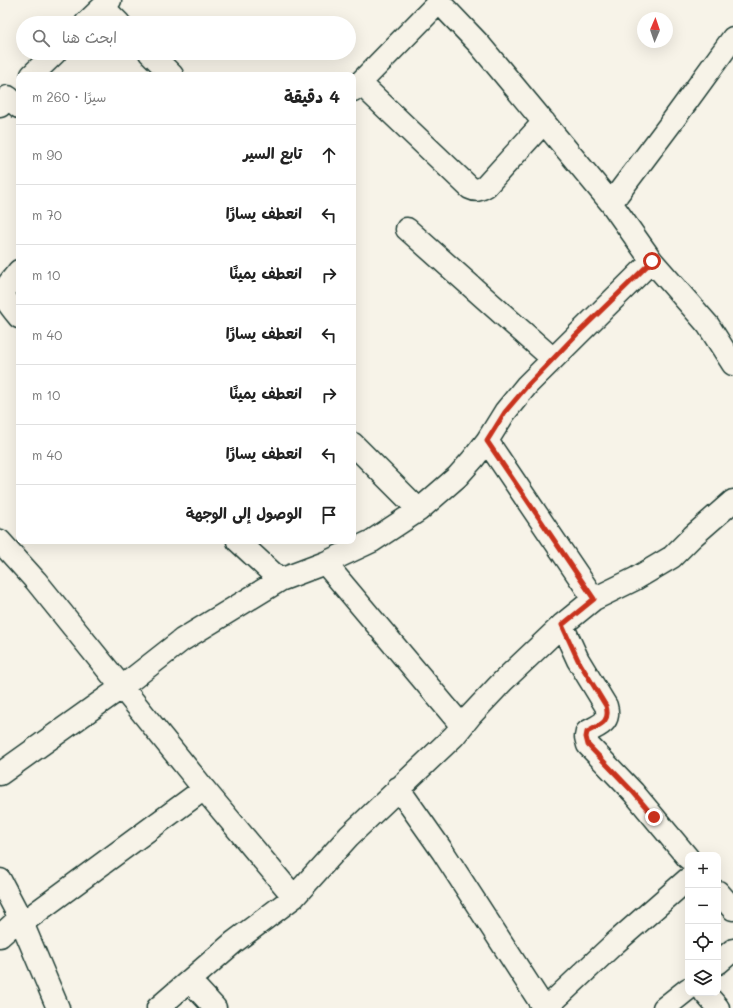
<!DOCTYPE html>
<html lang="ar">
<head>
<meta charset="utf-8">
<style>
  body { margin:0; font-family:Mali,"Playpen Sans Arabic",sans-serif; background:#f6f6f6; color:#222; direction:rtl }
  .controls { position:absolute; right:12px; bottom:12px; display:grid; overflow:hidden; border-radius:8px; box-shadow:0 4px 16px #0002 }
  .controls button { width:36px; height:36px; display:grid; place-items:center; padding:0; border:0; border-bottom:1px solid #e0e0e0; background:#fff; color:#222; font:20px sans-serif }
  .compass { position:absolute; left:637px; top:12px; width:36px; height:36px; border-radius:50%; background:#fff; box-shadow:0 4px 16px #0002; rotate:2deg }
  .stop { position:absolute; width:12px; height:12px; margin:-9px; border:3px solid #c8321e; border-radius:50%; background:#fff }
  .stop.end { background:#c8321e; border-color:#fff; box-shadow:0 1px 4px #0008 }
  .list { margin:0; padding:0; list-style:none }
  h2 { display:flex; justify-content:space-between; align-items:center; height:52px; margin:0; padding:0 16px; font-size:17px }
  h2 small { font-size:13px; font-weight:400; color:#767676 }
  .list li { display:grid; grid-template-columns:26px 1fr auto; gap:12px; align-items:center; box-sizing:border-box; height:60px; padding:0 16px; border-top:1px solid #e0e0e0 }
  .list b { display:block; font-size:15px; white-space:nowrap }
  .list em { font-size:13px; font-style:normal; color:#767676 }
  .icon { flex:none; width:22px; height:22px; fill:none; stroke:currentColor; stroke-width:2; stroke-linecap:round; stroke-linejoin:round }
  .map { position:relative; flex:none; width:733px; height:1008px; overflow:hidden; direction:ltr }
  .search { position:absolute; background:#fff; box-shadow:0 4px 16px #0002; left:16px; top:16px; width:340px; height:44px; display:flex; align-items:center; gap:10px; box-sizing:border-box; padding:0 14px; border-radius:22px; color:#767676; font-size:15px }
  .panel { position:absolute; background:#fff; box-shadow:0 4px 16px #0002; left:16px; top:72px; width:340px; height:472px; border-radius:8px; direction:rtl }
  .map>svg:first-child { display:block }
</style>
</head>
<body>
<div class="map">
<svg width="733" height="1008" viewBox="0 0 733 1008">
  <rect width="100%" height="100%" fill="#f7f3e8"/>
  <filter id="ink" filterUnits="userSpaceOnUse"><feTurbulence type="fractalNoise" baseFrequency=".025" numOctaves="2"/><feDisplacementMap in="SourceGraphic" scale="8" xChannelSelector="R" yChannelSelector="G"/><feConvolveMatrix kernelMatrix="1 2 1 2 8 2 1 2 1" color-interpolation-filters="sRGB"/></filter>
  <g filter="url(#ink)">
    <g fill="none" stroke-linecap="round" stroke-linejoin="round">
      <defs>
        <path id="minor" d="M437 0 479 44 611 203 652 261 708 325 733 364
          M103 7 119 23
          M86 23 110 0
          M150 53 172 75
          M32 75 55 53
          M360 83 470 188C476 191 479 190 486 186L544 122
          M353 90 439 2
          M0 106 8 97 19 107
          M611 203 674 119 733 38
          M407 229 553 359
          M19 271C0 294 0 293 19 317
          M487 441 594 599
          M353 444 419 510
          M0 541 36 581 204 789 294 897
          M238 541 280 580
          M325 563 462 726
          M562 625 578 660 606 706C611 723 599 725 587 732L586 737 588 745 633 792 688 858
          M0 774 122 687 182 640 280 580 325 563 372 541 419 510 457 477 473 459 487 441 505 412 527 385 652 261
          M398 788 443 852 544 1008
          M0 880 20 918 58 1008
          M718 892 733 909
          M22 923 204 789
          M0 936 20 918
          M718 963 733 950
          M190 981 215 1008
          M705 993 718 1008
          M158 1008 234 942 294 897 349 836 454 736 471 715 503 681 562 625 594 599 635 579 672 557 693 536 733 501
          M546 1008 615 943 688 879
          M664 1008 688 989"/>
      </defs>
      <use href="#minor" stroke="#1f3d34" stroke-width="25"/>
      <use href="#minor" stroke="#f7f3e8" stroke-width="22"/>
    </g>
  </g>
  <g fill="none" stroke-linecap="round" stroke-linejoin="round" filter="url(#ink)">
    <path stroke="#c8321e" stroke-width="5" d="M652 261 576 335 528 385 505 412 487 441 594 599 562 625 578 660 606 706C611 723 599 725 587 732L586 737 588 745 633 792 654 817"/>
  </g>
</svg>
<div class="controls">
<button>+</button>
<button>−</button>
<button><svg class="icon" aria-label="locate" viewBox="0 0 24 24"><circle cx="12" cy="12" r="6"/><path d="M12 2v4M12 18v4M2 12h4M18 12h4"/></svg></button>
<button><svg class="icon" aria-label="layers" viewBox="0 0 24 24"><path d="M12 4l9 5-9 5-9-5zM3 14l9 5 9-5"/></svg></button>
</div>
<svg class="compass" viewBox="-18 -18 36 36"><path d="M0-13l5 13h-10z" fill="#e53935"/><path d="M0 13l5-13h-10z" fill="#767676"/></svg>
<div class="stop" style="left:652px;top:261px"></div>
<div class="stop end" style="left:654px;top:817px"></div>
<div class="search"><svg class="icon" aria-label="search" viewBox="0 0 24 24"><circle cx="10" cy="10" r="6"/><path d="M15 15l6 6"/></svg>ابحث هنا</div>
<section class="panel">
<h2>4 دقيقة<small>سيرًا · 260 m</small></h2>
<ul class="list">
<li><svg class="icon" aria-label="ahead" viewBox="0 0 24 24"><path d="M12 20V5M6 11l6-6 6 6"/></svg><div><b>تابع السير</b></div><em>90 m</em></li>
<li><svg class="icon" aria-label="left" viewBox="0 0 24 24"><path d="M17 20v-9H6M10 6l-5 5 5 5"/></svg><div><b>انعطف يسارًا</b></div><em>70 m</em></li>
<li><svg class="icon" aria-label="right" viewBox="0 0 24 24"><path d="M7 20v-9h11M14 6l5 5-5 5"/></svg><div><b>انعطف يمينًا</b></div><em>10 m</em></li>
<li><svg class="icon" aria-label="left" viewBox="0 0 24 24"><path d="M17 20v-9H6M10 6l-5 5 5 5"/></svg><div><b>انعطف يسارًا</b></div><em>40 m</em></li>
<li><svg class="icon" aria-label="right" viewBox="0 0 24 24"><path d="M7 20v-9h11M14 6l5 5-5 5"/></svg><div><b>انعطف يمينًا</b></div><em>10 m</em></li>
<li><svg class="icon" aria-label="left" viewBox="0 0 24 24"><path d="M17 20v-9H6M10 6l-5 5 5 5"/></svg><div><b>انعطف يسارًا</b></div><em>40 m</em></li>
<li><svg class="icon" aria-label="arrive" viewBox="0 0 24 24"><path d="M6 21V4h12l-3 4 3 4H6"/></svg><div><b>الوصول إلى الوجهة</b></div></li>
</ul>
</section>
</div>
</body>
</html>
